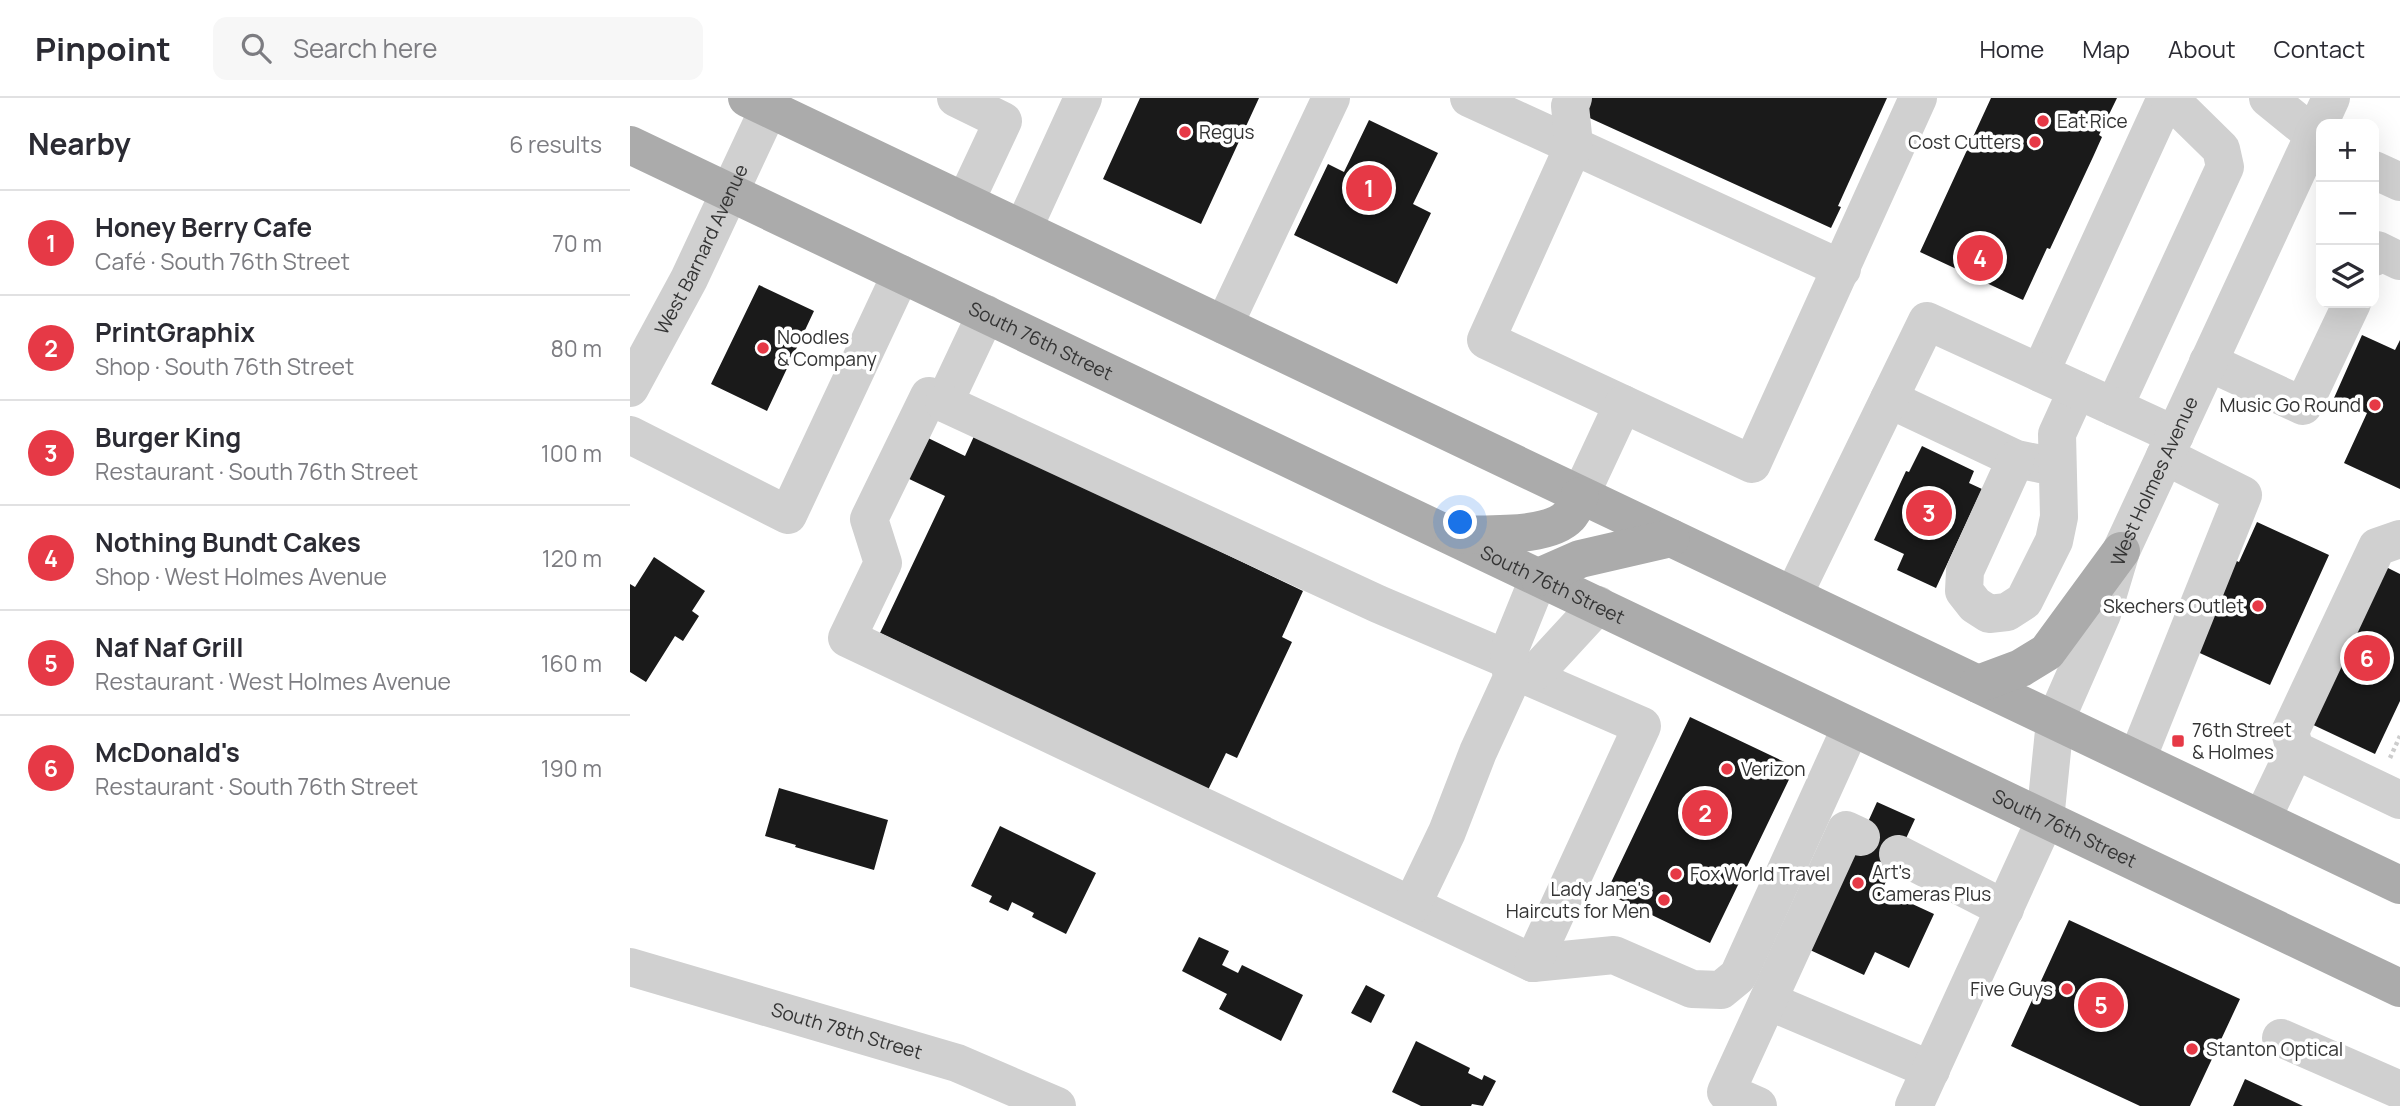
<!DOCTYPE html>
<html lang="en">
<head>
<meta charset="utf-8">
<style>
  body { margin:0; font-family:Manrope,sans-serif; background:#f7f7f7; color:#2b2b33 }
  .controls { position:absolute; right:21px; top:21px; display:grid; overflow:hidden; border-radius:14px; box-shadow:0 7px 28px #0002 }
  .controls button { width:63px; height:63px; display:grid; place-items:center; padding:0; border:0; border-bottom:2px solid #e1e1e2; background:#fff; color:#2b2b33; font:35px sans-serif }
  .you { position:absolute; left:831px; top:425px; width:24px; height:24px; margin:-18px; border:5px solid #fff; border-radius:50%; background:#1a73e8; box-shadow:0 0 0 10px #1a73e833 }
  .badge { display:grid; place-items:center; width:46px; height:46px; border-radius:50%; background:#e63946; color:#fff; font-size:23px; font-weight:700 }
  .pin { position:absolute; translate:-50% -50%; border:4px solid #fff; box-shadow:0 2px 7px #0006 }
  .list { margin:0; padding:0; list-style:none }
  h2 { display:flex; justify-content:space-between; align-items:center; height:91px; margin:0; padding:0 28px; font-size:30px }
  h2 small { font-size:23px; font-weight:400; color:#7c7c81 }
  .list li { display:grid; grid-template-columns:46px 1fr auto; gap:21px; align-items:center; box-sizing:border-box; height:105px; padding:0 28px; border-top:2px solid #e1e1e2 }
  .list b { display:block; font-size:26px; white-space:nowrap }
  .list p { margin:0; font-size:23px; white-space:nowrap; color:#7c7c81 }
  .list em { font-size:23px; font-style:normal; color:#7c7c81 }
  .icon { flex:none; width:38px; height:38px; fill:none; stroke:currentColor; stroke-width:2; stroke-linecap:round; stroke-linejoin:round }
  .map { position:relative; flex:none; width:1770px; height:1008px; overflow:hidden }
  header { display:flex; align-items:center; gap:42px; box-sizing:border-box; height:98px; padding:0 35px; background:#fff; border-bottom:2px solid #e1e1e2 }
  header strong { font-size:33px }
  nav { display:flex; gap:38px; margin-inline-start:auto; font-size:24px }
  .search { width:490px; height:63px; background:#f7f7f7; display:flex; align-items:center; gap:18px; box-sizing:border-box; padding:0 24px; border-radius:14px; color:#7c7c81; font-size:26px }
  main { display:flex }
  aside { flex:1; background:#fff }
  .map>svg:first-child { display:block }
</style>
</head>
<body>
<header>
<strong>Pinpoint</strong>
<div class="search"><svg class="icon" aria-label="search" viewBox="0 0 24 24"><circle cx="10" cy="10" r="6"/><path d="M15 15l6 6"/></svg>Search here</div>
<nav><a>Home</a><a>Map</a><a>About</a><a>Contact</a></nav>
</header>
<main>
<aside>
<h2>Nearby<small>6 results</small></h2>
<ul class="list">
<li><span class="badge">1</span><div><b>Honey Berry Cafe</b><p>Café · South 76th Street</p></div><em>70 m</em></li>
<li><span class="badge">2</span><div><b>PrintGraphix</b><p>Shop · South 76th Street</p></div><em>80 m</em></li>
<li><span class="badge">3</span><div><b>Burger King</b><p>Restaurant · South 76th Street</p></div><em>100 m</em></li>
<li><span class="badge">4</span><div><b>Nothing Bundt Cakes</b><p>Shop · West Holmes Avenue</p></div><em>120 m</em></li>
<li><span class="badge">5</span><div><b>Naf Naf Grill</b><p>Restaurant · West Holmes Avenue</p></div><em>160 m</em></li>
<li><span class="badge">6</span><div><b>McDonald's</b><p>Restaurant · South 76th Street</p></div><em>190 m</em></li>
</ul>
</aside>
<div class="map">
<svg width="1770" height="1008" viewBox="0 0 1770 1008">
  <rect width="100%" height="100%" fill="#fff"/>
  <path fill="#1a1a1a" d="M510 0H629L571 126 473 81Z
    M961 0H1257L1208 108 1211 109 1201 130 953 17Z
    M1361 0H1487L1469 37 1472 39 1463 59 1420 151 1417 150 1393 202 1290 154Z
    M739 22 808 55 783 106 801 115 767 186 664 137 698 66 714 74Z
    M129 187 184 213 137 313 81 286Z
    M1732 237 1765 252 1770 242V391L1714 365 1737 315 1704 300Z
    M345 336 673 493 652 539 662 544 607 660 596 655 578 692 250 535 315 398 275 379 294 338 335 358Z
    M1292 348 1344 373 1339 385 1352 391 1306 490 1267 472 1274 456 1244 442 1276 373 1279 374Z
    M1627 424 1699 457 1640 587 1561 551 1602 461 1609 464Z
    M24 459 75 493 62 513 69 518 53 543 45 538 16 584 0 574V486L5 489Z
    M1746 464 1770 476V603L1745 656 1677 624Z
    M1060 619 1165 669 1080 845 976 795Z
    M149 690 258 722 244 772 165 749 166 747 135 738Z
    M1247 704 1285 721 1252 792 1304 816 1279 870 1245 854 1234 877 1180 852Z
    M370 728 466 775 436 836 402 819 404 815 382 804 378 813 359 804 362 798 341 788Z
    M1439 822 1610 901 1560 1008H1510L1381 948Z
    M569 839 599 853 592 867 608 875 612 867 673 897 651 943 589 911 597 896 552 873Z
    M736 887 755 897 741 925 721 915Z
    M786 943 840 970 838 975 852 982 854 977 866 983 853 1008 842 1006 841 1008H791L762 994Z
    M1615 981 1673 1008H1603Z"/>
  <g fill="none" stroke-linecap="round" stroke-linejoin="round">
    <path stroke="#cdcdcd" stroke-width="4.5" stroke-dasharray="3.5 3.5" stroke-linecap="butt" d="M1760 660 1770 638"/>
    <g stroke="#d0d0d0" stroke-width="38">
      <path d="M326 0 373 23 335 104"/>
      <path d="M839 0 1212 171"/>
      <path d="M943 0 940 8 944 47 856 242 993 306"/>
      <path d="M1638 0 1691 43"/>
      <path d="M1744 72 1770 84"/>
      <path d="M393 131 453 0"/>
      <path d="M1744 159 1747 152 1770 163"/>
      <path d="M356 216 314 305 299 298 239 421 253 465 217 540 903 865 984 857 1062 891 1091 892 1108 878 1221 629"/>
      <path d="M594 227 701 0"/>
      <path d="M1578 264 1673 308 1722 205"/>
      <path d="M1410 275 1536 0"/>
      <path id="s1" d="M0 290 59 181 139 10"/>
      <path d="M1259 301 1386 361 1411 366"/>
      <path d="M314 305 748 506 879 562"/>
      <path d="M1484 309 1595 69 1591 51 1539 0"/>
      <path d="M0 337 158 417 271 176"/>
      <path d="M1386 361 1335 473 1334 493 1345 507 1359 516 1377 514 1394 503 1424 443 1429 419 1427 336 1447 292"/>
      <path d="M950 398 993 306 1122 366 1288 0"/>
      <path d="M1163 498 1297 223 1545 337"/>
      <path d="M897 578 1012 628 903 865"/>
      <path d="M882 580 897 578 909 571 968 507"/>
      <path d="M1665 652 1660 634 1747 449 1770 441"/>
      <path d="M1507 661 1613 397 1535 358"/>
      <path d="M1632 721 1665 652 1770 702"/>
      <path d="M1268 756 1375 811"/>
      <path d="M782 807 817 734 848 654 882 580 879 562 881 548 909 479"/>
      <path id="s2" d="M0 869 327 965 427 1008"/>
      <path d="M1138 903 1301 972"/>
      <path d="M1651 940 1770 992"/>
      <path d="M1128 1008 1096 994 1216 732 1231 739"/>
      <path id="s3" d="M1284 1008 1415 722 1425 623 1472 516 1491 453 1701 0"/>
    </g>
    <g stroke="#ababab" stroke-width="38">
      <path d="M117 0 1770 787"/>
      <path id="s4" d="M0 47 1770 890"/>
      <path d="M824 437C854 435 918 441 939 418 944 413 947 404 950 398"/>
      <path d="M909 479 950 461 1041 440"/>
      <path d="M1348 586 1391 570 1417 554 1491 453"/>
    </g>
  </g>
  <g fill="#e63946" stroke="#fff" stroke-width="2.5">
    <circle cx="1413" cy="23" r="7"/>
    <circle cx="555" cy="34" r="7"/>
    <circle cx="1405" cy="44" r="7"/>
    <circle cx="133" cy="250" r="7"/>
    <circle cx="1745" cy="307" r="7"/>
    <circle cx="1628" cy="508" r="7"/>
    <rect x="1541" y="636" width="14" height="14" rx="3.5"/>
    <circle cx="1097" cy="671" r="7"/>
    <circle cx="1046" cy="776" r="7"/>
    <circle cx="1228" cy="785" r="7"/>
    <circle cx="1034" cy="802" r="7"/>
    <circle cx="1437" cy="891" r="7"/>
    <circle cx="1562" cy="951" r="7"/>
  </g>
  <g text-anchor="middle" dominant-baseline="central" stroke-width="7" stroke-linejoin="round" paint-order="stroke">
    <g font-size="19" fill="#333" stroke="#fff" text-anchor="start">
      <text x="1427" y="23">Eat Rice</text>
      <text x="569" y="34">Regus</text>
      <text x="1391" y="44" text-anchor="end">Cost Cutters</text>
      <text x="147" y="239">Noodles<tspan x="147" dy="22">&amp; Company</tspan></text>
      <text x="1731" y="307" text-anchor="end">Music Go Round</text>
      <text x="1614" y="508" text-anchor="end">Skechers Outlet</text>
      <text x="1562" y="632">76th Street<tspan x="1562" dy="22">&amp; Holmes</tspan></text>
      <text x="1111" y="671">Verizon</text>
      <text x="1242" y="774">Art's<tspan x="1242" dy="22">Cameras Plus</tspan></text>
      <text x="1060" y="776">Fox World Travel</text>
      <text x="1020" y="791" text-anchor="end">Lady Jane's<tspan x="1020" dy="22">Haircuts for Men</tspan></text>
      <text x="1423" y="891" text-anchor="end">Five Guys</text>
      <text x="1576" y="951">Stanton Optical</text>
    </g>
    <g font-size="19" fill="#333" stroke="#fff">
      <text stroke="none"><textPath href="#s1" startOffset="156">West Barnard Avenue</textPath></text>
      <text stroke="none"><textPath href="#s4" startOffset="455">South 76th Street</textPath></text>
      <text stroke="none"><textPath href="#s3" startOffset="674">West Holmes Avenue</textPath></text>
      <text stroke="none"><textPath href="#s4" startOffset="1022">South 76th Street</textPath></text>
      <text stroke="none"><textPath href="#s4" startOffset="1589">South 76th Street</textPath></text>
      <text stroke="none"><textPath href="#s2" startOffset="226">South 78th Street</textPath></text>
    </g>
  </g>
</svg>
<div class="controls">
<button>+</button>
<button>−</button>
<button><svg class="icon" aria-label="layers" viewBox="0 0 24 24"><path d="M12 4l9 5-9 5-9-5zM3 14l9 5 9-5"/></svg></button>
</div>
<div class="you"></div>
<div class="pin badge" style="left:739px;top:90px">1</div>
<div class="pin badge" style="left:1075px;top:715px">2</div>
<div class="pin badge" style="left:1299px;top:415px">3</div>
<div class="pin badge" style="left:1350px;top:160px">4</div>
<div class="pin badge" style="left:1471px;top:907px">5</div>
<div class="pin badge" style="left:1737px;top:560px">6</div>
</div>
</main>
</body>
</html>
